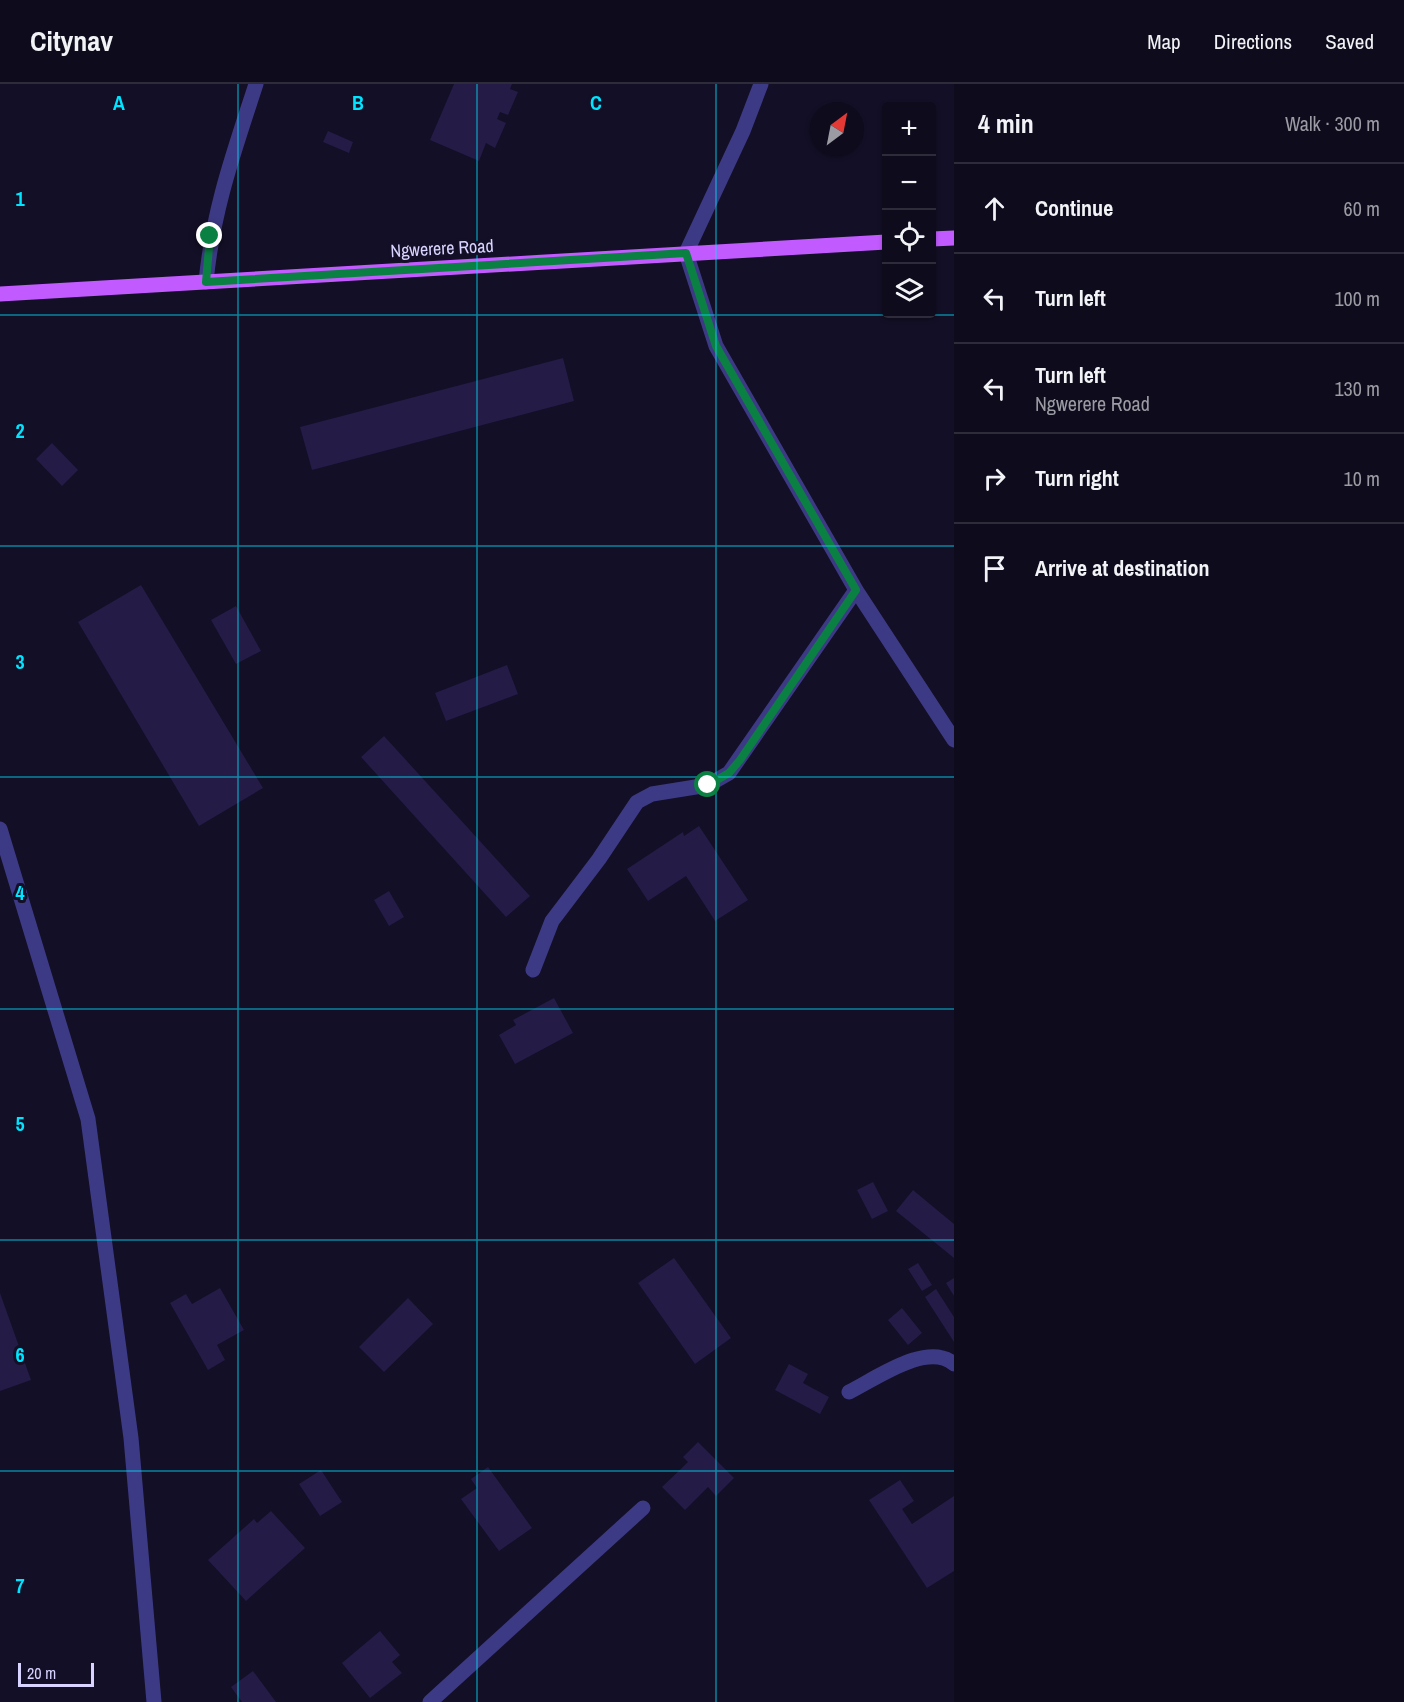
<!DOCTYPE html>
<html lang="en">
<head>
<meta charset="utf-8">
<style>
  body { margin:0; font-family:"Archivo Narrow",sans-serif; background:#1c1929; color:#f1f3f6 }
  .controls { position:absolute; right:18px; top:18px; display:grid; overflow:hidden; border-radius:6px; box-shadow:0 2px 4px #0004 }
  .controls button { width:54px; height:54px; display:grid; place-items:center; padding:0; border:0; border-bottom:2px solid #2e2b3b; background:#0e0b1c; color:#f1f3f6; font:30px sans-serif }
  .compass { position:absolute; left:810px; top:18px; width:54px; height:54px; border-radius:50%; background:#0e0b1c; box-shadow:0 2px 4px #0004; rotate:32deg }
  .scale { position:absolute; left:18px; bottom:15px; width:76px; box-sizing:border-box; padding-left:6px; border:3px solid #d9d4ff; border-top:0; font-size:16px; line-height:21px; white-space:nowrap; color:#d9d4ff; -webkit-text-stroke:4px #130f26; paint-order:stroke }
  .stop { position:absolute; width:18px; height:18px; margin:-14px; border:4px solid #0b8043; border-radius:50%; background:#fff }
  .stop.end { background:#0b8043; border-color:#fff; box-shadow:0 2px 6px #0008 }
  .list { margin:0; padding:0; list-style:none }
  h2 { display:flex; justify-content:space-between; align-items:center; height:78px; margin:0; padding:0 24px; font-size:26px }
  h2 small { font-size:20px; font-weight:400; color:#9b9ba3 }
  .list li { display:grid; grid-template-columns:39px 1fr auto; gap:18px; align-items:center; box-sizing:border-box; height:90px; padding:0 24px; border-top:2px solid #2e2b3b }
  .list b { display:block; font-size:22px; white-space:nowrap }
  .list p { margin:0; font-size:20px; white-space:nowrap; color:#9b9ba3 }
  .list em { font-size:20px; font-style:normal; color:#9b9ba3 }
  .icon { flex:none; width:33px; height:33px; fill:none; stroke:currentColor; stroke-width:2; stroke-linecap:round; stroke-linejoin:round }
  .map { position:relative; flex:none; width:954px; height:1618px; overflow:hidden }
  header { display:flex; align-items:center; gap:36px; box-sizing:border-box; height:84px; padding:0 30px; background:#0e0b1c; border-bottom:2px solid #2e2b3b }
  header strong { font-size:28px }
  nav { display:flex; gap:33px; margin-inline-start:auto; font-size:21px }
  main { display:flex }
  aside { flex:1; background:#0e0b1c }
  .map>svg:first-child { display:block }
</style>
</head>
<body>
<header>
<strong>Citynav</strong>
<nav><a>Map</a><a>Directions</a><a>Saved</a></nav>
</header>
<main>
<div class="map">
<svg width="954" height="1618" viewBox="0 0 954 1618">
  <rect width="100%" height="100%" fill="#130f26"/>
  <path fill="#241b47" d="M454 0H512L510 5 518 8 508 31 500 28 497 35 506 39 495 64 486 59 479 77 430 56Z
    M328 47 353 58 349 69 323 58Z
    M563 274 574 317 312 386 300 343Z
    M52 359 78 386 62 402 36 375Z
    M141 501 263 704 199 742 78 538Z
    M236 522 261 567 236 580 211 536Z
    M507 581 518 610 446 637 435 609Z
    M384 652 530 812 506 833 361 673Z
    M699 742 748 816 715 837 686 792 648 817 627 785 683 748 684 752Z
    M389 807 404 833 389 842 374 816Z
    M554 914 573 949 515 980 499 951 516 941 513 936Z
    M873 1098 888 1127 872 1135 857 1106Z
    M913 1106 954 1140V1174L896 1127Z
    M674 1174 731 1254 695 1280 638 1199Z
    M918 1179 932 1201 922 1207 908 1185Z
    M954 1194V1212L946 1199Z
    M220 1204 244 1246 217 1261 225 1276 208 1286 170 1219 186 1210 192 1220Z
    M936 1205 954 1233V1258L925 1213Z
    M0 1209 31 1296 0 1307Z
    M408 1214 433 1240 384 1288 359 1263Z
    M902 1224 922 1249 908 1261 888 1236Z
    M789 1280 808 1290 803 1299 829 1313 820 1330 775 1306Z
    M698 1358 734 1394 716 1412 708 1403 685 1426 662 1403 688 1378 683 1373Z
    M488 1383 532 1444 499 1467 461 1415 477 1404 471 1395Z
    M321 1386 342 1418 320 1432 299 1400Z
    M900 1396 914 1417 902 1425 912 1440 954 1412V1487L927 1504 869 1416Z
    M271 1427 305 1464 246 1517 208 1476 254 1435 257 1439Z
    M380 1547 400 1571 392 1578 402 1589 370 1614 342 1579Z
    M253 1587 276 1618H242L231 1603Z"/>
  <g fill="none" stroke-linecap="round" stroke-linejoin="round">
    <path stroke="#3d3a85" stroke-width="15" d="M761 0 743 47 686 169 716 262 856 506 954 656
      M206 198C213 125 234 68 256 0
      M0 745 88 1035 131 1354 154 1618
      M533 886 552 837 599 775 637 718 652 710 708 701 729 689 856 506
      M849 1308C877 1294 928 1257 954 1280
      M430 1618 643 1424"/>
    <path stroke="#c25bff" stroke-width="15" d="M932 155 954 154
      M0 210 886 158"/>
  </g>
  <g fill="none" stroke-linecap="round" stroke-linejoin="round">
    <path stroke="#0b8043" stroke-width="8" d="M210 152 206 198 686 169 716 262 856 506 740 676 729 689 708 701"/>
  </g>
  <path fill="none" stroke="#00e5ff" stroke-width="1.5" stroke-opacity="0.55" d="M238 0V1618M477 0V1618M716 0V1618M0 231H954M0 462H954M0 693H954M0 925H954M0 1156H954M0 1387H954"/>
  <g text-anchor="middle" dominant-baseline="central" stroke-width="6" stroke-linejoin="round" paint-order="stroke">
    <g font-size="18" fill="#d9d4ff" stroke="#130f26">
      <text transform="translate(442 164) rotate(-3)">Ngwerere Road</text>
    </g>
  </g>
  <g font-size="20" text-anchor="middle" font-weight="bold" fill="#00e5ff" stroke="#130f26" stroke-width="6" stroke-linejoin="round" paint-order="stroke">
    <text x="119" y="26">A</text>
    <text x="358" y="26">B</text>
    <text x="596" y="26">C</text>
    <text x="20" y="122">1</text>
    <text x="20" y="354">2</text>
    <text x="20" y="585">3</text>
    <text x="20" y="816">4</text>
    <text x="20" y="1047">5</text>
    <text x="20" y="1278">6</text>
    <text x="20" y="1509">7</text>
  </g>
</svg>
<div class="controls">
<button>+</button>
<button>−</button>
<button><svg class="icon" aria-label="locate" viewBox="0 0 24 24"><circle cx="12" cy="12" r="6"/><path d="M12 2v4M12 18v4M2 12h4M18 12h4"/></svg></button>
<button><svg class="icon" aria-label="layers" viewBox="0 0 24 24"><path d="M12 4l9 5-9 5-9-5zM3 14l9 5 9-5"/></svg></button>
</div>
<svg class="compass" viewBox="-18 -18 36 36"><path d="M0-13l5 13h-10z" fill="#e53935"/><path d="M0 13l5-13h-10z" fill="#9b9ba3"/></svg>
<div class="scale">20 m</div>
<div class="stop" style="left:708px;top:701px"></div>
<div class="stop end" style="left:210px;top:152px"></div>
</div>
<aside>
<h2>4 min<small>Walk · 300 m</small></h2>
<ul class="list">
<li><svg class="icon" aria-label="ahead" viewBox="0 0 24 24"><path d="M12 20V5M6 11l6-6 6 6"/></svg><div><b>Continue</b></div><em>60 m</em></li>
<li><svg class="icon" aria-label="left" viewBox="0 0 24 24"><path d="M17 20v-9H6M10 6l-5 5 5 5"/></svg><div><b>Turn left</b></div><em>100 m</em></li>
<li><svg class="icon" aria-label="left" viewBox="0 0 24 24"><path d="M17 20v-9H6M10 6l-5 5 5 5"/></svg><div><b>Turn left</b><p>Ngwerere Road</p></div><em>130 m</em></li>
<li><svg class="icon" aria-label="right" viewBox="0 0 24 24"><path d="M7 20v-9h11M14 6l5 5-5 5"/></svg><div><b>Turn right</b></div><em>10 m</em></li>
<li><svg class="icon" aria-label="arrive" viewBox="0 0 24 24"><path d="M6 21V4h12l-3 4 3 4H6"/></svg><div><b>Arrive at destination</b></div></li>
</ul>
</aside>
</main>
</body>
</html>
